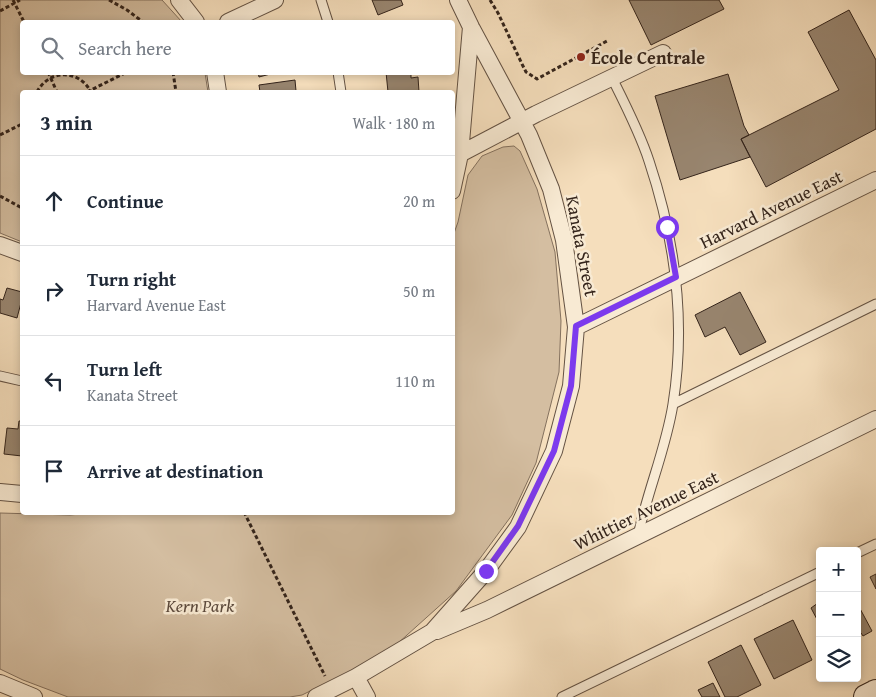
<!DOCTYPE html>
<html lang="en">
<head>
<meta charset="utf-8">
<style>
  body { margin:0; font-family:"Gentium Book Plus",serif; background:#f6f6f7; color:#1f2937 }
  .controls { position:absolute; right:15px; bottom:15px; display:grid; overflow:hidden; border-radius:5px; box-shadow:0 2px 8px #0003 }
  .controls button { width:45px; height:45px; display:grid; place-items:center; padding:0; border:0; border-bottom:1px solid #e0e1e3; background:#fff; color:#1f2937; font:25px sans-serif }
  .stop { position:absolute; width:15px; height:15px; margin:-11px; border:4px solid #7c3aed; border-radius:50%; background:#fff }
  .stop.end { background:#7c3aed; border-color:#fff; box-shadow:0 1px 5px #0008 }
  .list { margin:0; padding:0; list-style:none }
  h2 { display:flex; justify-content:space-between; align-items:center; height:65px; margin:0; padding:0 20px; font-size:21px }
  h2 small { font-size:16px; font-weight:400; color:#747a83 }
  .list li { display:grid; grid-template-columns:32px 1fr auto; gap:15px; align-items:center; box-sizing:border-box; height:90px; padding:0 20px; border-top:1px solid #e0e1e3 }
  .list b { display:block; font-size:19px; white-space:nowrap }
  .list p { margin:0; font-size:16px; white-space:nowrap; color:#747a83 }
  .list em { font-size:16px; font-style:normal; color:#747a83 }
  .icon { flex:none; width:28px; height:28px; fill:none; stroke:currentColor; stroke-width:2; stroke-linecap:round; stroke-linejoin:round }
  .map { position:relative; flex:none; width:876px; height:697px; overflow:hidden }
  .search { position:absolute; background:#fff; box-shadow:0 2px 8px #0003; left:20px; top:20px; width:435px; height:55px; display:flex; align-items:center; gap:12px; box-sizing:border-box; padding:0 18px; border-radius:5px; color:#747a83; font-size:19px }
  .panel { position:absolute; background:#fff; box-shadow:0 2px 8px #0003; left:20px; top:90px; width:435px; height:425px; border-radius:5px }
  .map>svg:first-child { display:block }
</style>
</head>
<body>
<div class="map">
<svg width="876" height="697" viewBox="0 0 876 697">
  <rect width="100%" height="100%" fill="#f5debc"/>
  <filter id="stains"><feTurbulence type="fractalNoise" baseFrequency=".004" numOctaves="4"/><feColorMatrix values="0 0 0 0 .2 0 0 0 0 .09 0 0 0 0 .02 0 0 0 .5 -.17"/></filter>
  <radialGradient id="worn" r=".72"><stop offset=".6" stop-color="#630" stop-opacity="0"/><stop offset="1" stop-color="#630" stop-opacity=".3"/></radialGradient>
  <path fill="#d4bea1" stroke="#84715e" d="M0 0H162L182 22H22V72L205 73 208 92H22V242L0 233Z
    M514 146 520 151 537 189 555 252 561 321 559 372 536 463 512 515 456 591 397 644 349 672 302 695 290 697H68L23 680 0 669V513L70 515 101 512H452L453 236 458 222 468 175 482 156 503 147Z"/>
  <path fill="#98856f" stroke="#34241b" d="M372 0H401L403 5 378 15Z
    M629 0H719L724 9 651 45Z
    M849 10 876 60V129L766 187 741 139 839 90 808 32Z
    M258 72H278L259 77Z
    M386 72H411V78L418 77 419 92H388Z
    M728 74 744 126 749 135 741 139 750 157 680 180 655 96Z
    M295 80 296 91 260 92 259 85Z
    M7 288 22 292V299L17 318 0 313V299L3 300Z
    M740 292 766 342 740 355 725 327 705 337 695 315Z
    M19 421H22V456L4 454 7 428 18 429Z
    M876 574V589L870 577Z
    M818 603 820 606V625L811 608Z
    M857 603 872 631 863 636 861 633 857 635Z
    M793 620 812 660 774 679 754 639Z
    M741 645 761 685 737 697H725L708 662Z
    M713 683 720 697H702L698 690Z"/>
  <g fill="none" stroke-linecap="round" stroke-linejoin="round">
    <defs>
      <path id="lane" d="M321 0 328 22
        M338 72 341 92
        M612 78C625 104 640 133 649 161 675 239 686 322 673 404 666 449 647 492 638 536
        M0 376 22 381
        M673 404 876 304
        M857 553 876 544
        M562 697 820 572"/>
      <path id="street" d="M179 0 196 22
        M228 22 275 0
        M215 72 218 92
        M460 154 536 114 663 53
        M452 191 460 154 471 27
        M0 245 22 253
        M576 327 876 180
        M0 492 22 494
        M437 631 487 610 876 419
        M356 677 367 697
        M0 683 34 697
        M316 697 356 677 432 632 486 571 518 527 554 451 571 386 576 327 564 240 551 189 529 135 471 27 458 0"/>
      <path id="secondary" d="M866 697 876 692"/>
    </defs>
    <use href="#lane" stroke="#645243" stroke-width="11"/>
    <use href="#street" stroke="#645243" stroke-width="18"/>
    <use href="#secondary" stroke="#34241b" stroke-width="26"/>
    <path stroke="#34241b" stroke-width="3" stroke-dasharray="4 2.5" stroke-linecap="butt" d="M13 0 24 22
      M109 0 127 10 143 22
      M490 0 498 13 522 64 526 72 537 79 607 41
      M0 11 20 0
      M48 72 57 92
      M173 72 176 92
      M37 92C49 69 79 69 91 92
      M87 92 127 72
      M0 135 22 124
      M0 196 22 208
      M244 512 325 676"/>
    <use href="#lane" stroke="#f8ead3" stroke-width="9"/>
    <use href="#street" stroke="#f8ead3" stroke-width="16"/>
    <use href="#secondary" stroke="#f8ead3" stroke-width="24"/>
  </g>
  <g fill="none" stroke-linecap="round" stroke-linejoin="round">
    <path stroke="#7c3aed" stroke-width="6" d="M486 571 518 526 554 451 571 386 576 326 676 277 667 227"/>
  </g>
  <circle fill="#8f2418" stroke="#f8ead3" stroke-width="2" cx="581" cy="57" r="5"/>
  <g text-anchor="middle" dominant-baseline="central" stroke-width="5" stroke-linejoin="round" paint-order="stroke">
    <g font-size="18" font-weight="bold" fill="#34241b" stroke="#f8ead3" text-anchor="start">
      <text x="591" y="57">École Centrale</text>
    </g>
    <g font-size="18" fill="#34241b" stroke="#f8ead3">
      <text transform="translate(771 209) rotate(-26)">Harvard Avenue East</text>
      <text transform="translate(582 246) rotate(79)">Kanata Street</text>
      <text transform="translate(646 510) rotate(-26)">Whittier Avenue East</text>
    </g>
    <g font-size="18" font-style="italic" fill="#5c4a3c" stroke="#f8ead3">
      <text x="200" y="605">Kern Park</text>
    </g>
  </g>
  <rect width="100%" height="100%" filter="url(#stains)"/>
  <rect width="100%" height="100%" fill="url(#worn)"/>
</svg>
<div class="controls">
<button>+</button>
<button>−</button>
<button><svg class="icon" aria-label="layers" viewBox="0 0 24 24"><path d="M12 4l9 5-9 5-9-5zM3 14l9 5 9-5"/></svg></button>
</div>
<div class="stop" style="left:667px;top:227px"></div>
<div class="stop end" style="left:486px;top:571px"></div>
<div class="search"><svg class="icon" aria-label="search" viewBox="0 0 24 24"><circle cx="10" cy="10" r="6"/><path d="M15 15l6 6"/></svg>Search here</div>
<section class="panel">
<h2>3 min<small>Walk · 180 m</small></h2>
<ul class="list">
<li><svg class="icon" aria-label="ahead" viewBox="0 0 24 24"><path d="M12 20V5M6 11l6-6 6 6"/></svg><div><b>Continue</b></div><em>20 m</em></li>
<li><svg class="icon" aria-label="right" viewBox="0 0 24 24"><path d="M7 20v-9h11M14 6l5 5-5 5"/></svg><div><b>Turn right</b><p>Harvard Avenue East</p></div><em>50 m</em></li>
<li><svg class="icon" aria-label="left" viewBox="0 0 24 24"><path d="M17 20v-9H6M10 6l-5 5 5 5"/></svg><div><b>Turn left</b><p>Kanata Street</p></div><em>110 m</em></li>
<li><svg class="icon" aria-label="arrive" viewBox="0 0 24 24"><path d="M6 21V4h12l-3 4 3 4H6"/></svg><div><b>Arrive at destination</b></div></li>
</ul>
</section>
</div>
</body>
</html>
